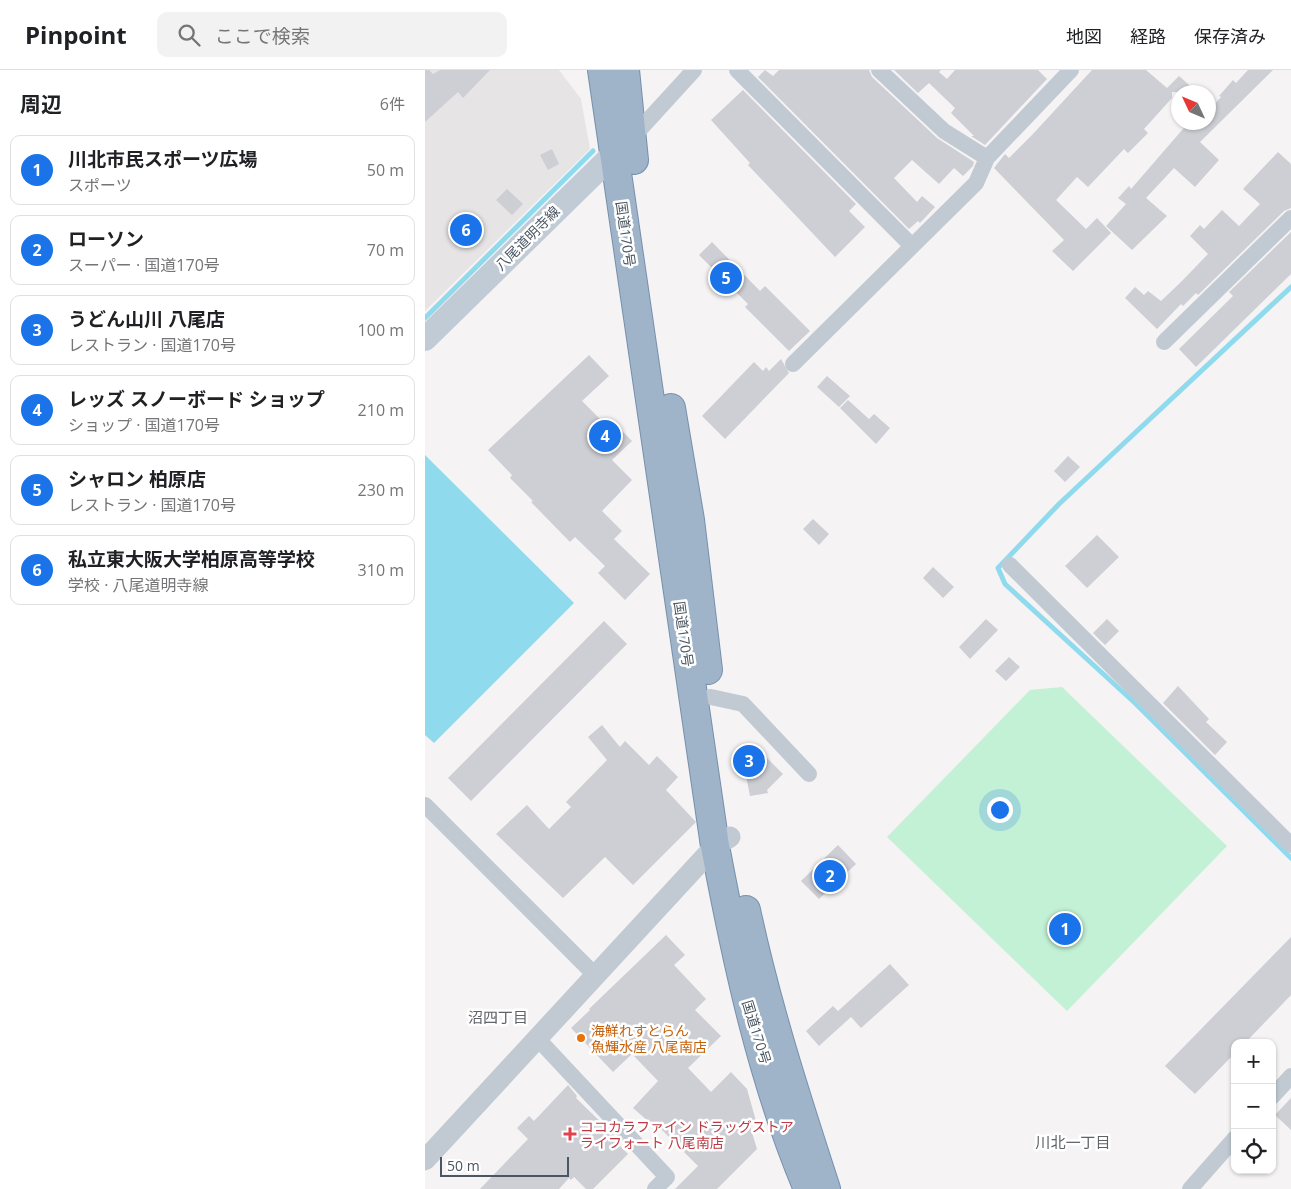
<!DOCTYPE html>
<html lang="ja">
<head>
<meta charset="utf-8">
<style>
  body { margin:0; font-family:"Open Sans","Noto Sans JP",sans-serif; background:#f2f2f2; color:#202124 }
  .controls { position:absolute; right:15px; bottom:15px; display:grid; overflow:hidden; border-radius:10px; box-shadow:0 1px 4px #0004 }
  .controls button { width:45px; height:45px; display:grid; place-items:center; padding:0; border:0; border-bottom:1px solid #e0e0e0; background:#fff; color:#202124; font:25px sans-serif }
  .compass { position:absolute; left:746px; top:15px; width:45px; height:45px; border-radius:50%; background:#fff; box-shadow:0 1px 4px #0004; rotate:314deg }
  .scale { position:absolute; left:15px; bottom:12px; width:129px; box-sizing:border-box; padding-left:5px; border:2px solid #4a5661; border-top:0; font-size:14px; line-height:18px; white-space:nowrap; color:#4a5661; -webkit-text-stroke:4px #fff; paint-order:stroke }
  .you { position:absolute; left:574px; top:739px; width:18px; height:18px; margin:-12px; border:4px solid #fff; border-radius:50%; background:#1a73e8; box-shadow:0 0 0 8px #1a73e833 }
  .badge { display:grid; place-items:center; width:32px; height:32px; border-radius:50%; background:#1a73e8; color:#fff; font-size:16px; font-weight:700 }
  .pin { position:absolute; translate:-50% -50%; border:2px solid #fff; box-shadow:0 1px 5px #0006 }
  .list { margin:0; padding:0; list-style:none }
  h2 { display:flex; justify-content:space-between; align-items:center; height:65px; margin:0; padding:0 20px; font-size:21px }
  h2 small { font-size:16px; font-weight:400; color:#757577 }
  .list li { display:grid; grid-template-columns:32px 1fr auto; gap:15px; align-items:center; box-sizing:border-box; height:70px; margin:0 10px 10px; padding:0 10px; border:1px solid #e0e0e0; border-radius:10px }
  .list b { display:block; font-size:19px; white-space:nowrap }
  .list p { margin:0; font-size:16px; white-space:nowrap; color:#757577 }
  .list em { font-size:16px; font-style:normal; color:#757577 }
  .icon { flex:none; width:28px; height:28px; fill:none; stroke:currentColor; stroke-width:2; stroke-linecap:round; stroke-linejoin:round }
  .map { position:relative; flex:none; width:866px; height:1119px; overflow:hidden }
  header { display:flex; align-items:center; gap:30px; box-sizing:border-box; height:70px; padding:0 25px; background:#fff; border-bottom:1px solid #e0e0e0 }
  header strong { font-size:24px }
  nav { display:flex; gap:28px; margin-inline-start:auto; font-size:18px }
  .search { width:350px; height:45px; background:#f2f2f2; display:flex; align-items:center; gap:12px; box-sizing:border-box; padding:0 18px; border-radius:10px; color:#757577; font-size:19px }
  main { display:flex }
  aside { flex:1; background:#fff }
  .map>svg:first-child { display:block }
</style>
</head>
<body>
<header>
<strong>Pinpoint</strong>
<div class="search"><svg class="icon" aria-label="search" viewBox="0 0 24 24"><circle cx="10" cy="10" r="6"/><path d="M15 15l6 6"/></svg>ここで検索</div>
<nav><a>地図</a><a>経路</a><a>保存済み</a></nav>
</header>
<main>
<aside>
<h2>周辺<small>6件</small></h2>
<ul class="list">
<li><span class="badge">1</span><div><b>川北市民スポーツ広場</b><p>スポーツ</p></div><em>50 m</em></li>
<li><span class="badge">2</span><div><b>ローソン</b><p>スーパー · 国道170号</p></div><em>70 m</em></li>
<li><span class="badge">3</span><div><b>うどん山川 八尾店</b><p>レストラン · 国道170号</p></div><em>100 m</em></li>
<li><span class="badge">4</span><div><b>レッズ スノーボード ショップ</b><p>ショップ · 国道170号</p></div><em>210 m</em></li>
<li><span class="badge">5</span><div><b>シャロン 柏原店</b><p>レストラン · 国道170号</p></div><em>230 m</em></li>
<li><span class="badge">6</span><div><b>私立東大阪大学柏原高等学校</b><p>学校 · 八尾道明寺線</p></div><em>310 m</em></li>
</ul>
</aside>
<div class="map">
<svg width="866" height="1119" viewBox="0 0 866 1119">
  <rect width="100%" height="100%" fill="#f5f3f3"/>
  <path fill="#e6e4e5" d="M0 0H134L156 29 165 79 0 241Z"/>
  <path fill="#c3f1d5" d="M637 617 802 776 642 941 462 767 605 620Z"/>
  <path fill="#90daee" d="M0 385 149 533 9 673 0 665Z"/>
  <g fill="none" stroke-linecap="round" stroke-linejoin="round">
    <path stroke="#90daee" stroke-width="5" d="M866 217 634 434 573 498 580 514 710 633 866 788
      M0 248 168 81"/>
  </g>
  <path fill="#cdcfd5" d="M0 0H4L8 4 15 0H65L38 28 33 22 0 52Z
    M340 0 348 6 354 0H444L447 7 512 68 549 92 548 96 538 106 529 98 514 114 487 90 469 108 492 132 497 126 510 137 495 153 493 151 484 159 333 7Z
    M469 0H516L514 2 522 9 530 0H613L622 9 560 75 546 66H549L526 43 530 38 504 13 493 23Z
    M667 0H721L742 18 754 6 772 22H747V28L719 59 723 63 703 83 699 79 663 117 652 107 631 130 661 159 672 148 686 163 648 201 627 181 639 170 569 98 580 84 584 88 607 65Z
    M823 0H848L775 72 794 90 770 117 749 98 721 128 742 146 707 180 681 156 701 134 693 128 704 116 706 119 764 52H784V40L796 27 794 26 808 10 811 13Z
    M318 20 431 134 424 141 440 157 410 187 323 95 325 93 286 50Z
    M127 79 134 94 123 100 115 85Z
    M853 82 866 94V138L859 141 773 225 771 223 758 236 756 234 732 259 700 228 710 217 719 225 723 221 736 231 756 212 783 184 765 166 775 155 779 159 797 140 814 156 835 134 818 119Z
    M82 119 98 134 87 145 71 130Z
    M866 162V204L771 297 754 279 808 226 804 222Z
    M287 172 335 221 340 216 385 261 364 281 320 237 323 234 274 185Z
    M164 285 184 306 157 331 182 356 187 351 207 371 187 390 207 410 177 441 197 461 189 469 225 504 200 530 173 503 180 496 150 467 145 472 106 432 108 431 85 408 87 405 63 380Z
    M356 289 364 303 300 369 277 346 329 292 338 301 341 297 344 301Z
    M402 306 425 326 414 337 392 317Z
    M423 330 444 349 449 344 465 358 451 374 415 338Z
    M643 386 655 397 640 412 629 401Z
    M388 449 404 464 394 475 378 459Z
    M672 465 694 487 662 518 640 496Z
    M508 497 529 517 518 528 498 508Z
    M561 549 573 560 545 589 534 577Z
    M682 549 694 561 680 575 668 563Z
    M179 551 202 574 46 731 23 708Z
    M584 587 595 597 581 611 570 601Z
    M753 616 784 649 781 652 802 672 790 685 738 633Z
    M177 655 195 677 200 671 224 695 232 686 253 707 241 720 271 752 208 815 180 787 138 828 71 764 102 735 124 759 146 737 141 732 182 690 163 667Z
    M332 678 358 704 342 720 343 723 325 726 316 681Z
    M413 775 431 794 394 829 376 811Z
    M241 865 260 885 249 895 281 929 270 940 296 966 263 998 286 1022 306 1002 322 1019 331 1051 325 1056 332 1079 292 1119H250L273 1096 233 1056 231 1058 208 1038 233 1011 207 984 188 1002 146 958 165 940 164 939Z
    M866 867V925L820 973H810V983L770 1024 740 996Z
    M465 894 484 915 436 958 426 947 394 976 381 961 408 936 413 941Z
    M143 1015 152 1026 151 1028 189 1065 186 1067 203 1084 168 1119H161L149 1107 146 1110 144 1108 134 1119H55L103 1069 92 1058 104 1046 109 1051Z
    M866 1028V1060L850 1045Z"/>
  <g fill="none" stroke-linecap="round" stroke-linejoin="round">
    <defs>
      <path id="trunk" d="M177 0 290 776C312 893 337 1010 383 1119
        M200 0 209 90
        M246 338 265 450 283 600
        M321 840C341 934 371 1027 401 1119"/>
    </defs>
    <use href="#trunk" stroke="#7690ad" stroke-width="30"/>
    <path stroke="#c1cad2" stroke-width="16" d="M312 0 487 176
      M454 0 519 61 562 88
      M206 69 269 0
      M739 272 866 148
      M368 294 551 113 562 88 646 0
      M585 495 866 775
      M286 627 318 634 384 704
      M0 735 170 905
      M112 968 242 1107 230 1119
      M847 1027 866 1006
      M765 1119 810 1068"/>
    <path stroke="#c1cad2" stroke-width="21" d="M0 1090 290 776 305 767"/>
    <path stroke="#c1cbd6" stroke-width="24" d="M0 269 200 73"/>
    <use href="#trunk" stroke="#9fb4c9" stroke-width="28"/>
  </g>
  <circle fill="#e8710a" stroke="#fff" stroke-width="2" cx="156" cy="968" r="5"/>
  <path fill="#e0444e" stroke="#fff" stroke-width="2" d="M142.5 1056.5h5v5h5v5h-5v5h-5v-5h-5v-5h5z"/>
  <g text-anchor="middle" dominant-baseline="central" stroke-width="5" stroke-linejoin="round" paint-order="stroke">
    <g font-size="14" fill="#4a5661" stroke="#fff">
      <text transform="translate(201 164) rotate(82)">国道170号</text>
      <text transform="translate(102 168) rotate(-45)">八尾道明寺線</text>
      <text transform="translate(259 564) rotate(82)">国道170号</text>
      <text transform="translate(332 962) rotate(73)">国道170号</text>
    </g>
    <g font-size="14" fill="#c56008" stroke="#fff" text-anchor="start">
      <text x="166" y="960">海鮮れすとらん<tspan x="166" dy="16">魚輝水産 八尾南店</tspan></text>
    </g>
    <g font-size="14" fill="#be3a42" stroke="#fff" text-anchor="start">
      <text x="155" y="1056">ココカラファイン ドラッグストア<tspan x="155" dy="16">ライフォート 八尾南店</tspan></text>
    </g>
    <g font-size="15" fill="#5f6368" stroke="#fff">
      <text x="73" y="947">沼四丁目</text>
      <text x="648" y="1072">川北一丁目</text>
    </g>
  </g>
</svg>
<div class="controls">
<button>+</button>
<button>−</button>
<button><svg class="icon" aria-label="locate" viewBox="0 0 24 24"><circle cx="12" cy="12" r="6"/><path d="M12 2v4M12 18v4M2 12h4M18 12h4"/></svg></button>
</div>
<svg class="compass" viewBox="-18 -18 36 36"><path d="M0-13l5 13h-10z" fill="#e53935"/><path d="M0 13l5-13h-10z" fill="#757577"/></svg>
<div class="scale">50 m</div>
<div class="you"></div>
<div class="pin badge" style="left:640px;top:859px">1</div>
<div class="pin badge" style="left:405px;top:806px">2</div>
<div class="pin badge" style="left:324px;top:691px">3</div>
<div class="pin badge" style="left:180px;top:366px">4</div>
<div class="pin badge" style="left:301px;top:208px">5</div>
<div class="pin badge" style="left:41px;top:160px">6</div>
</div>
</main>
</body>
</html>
